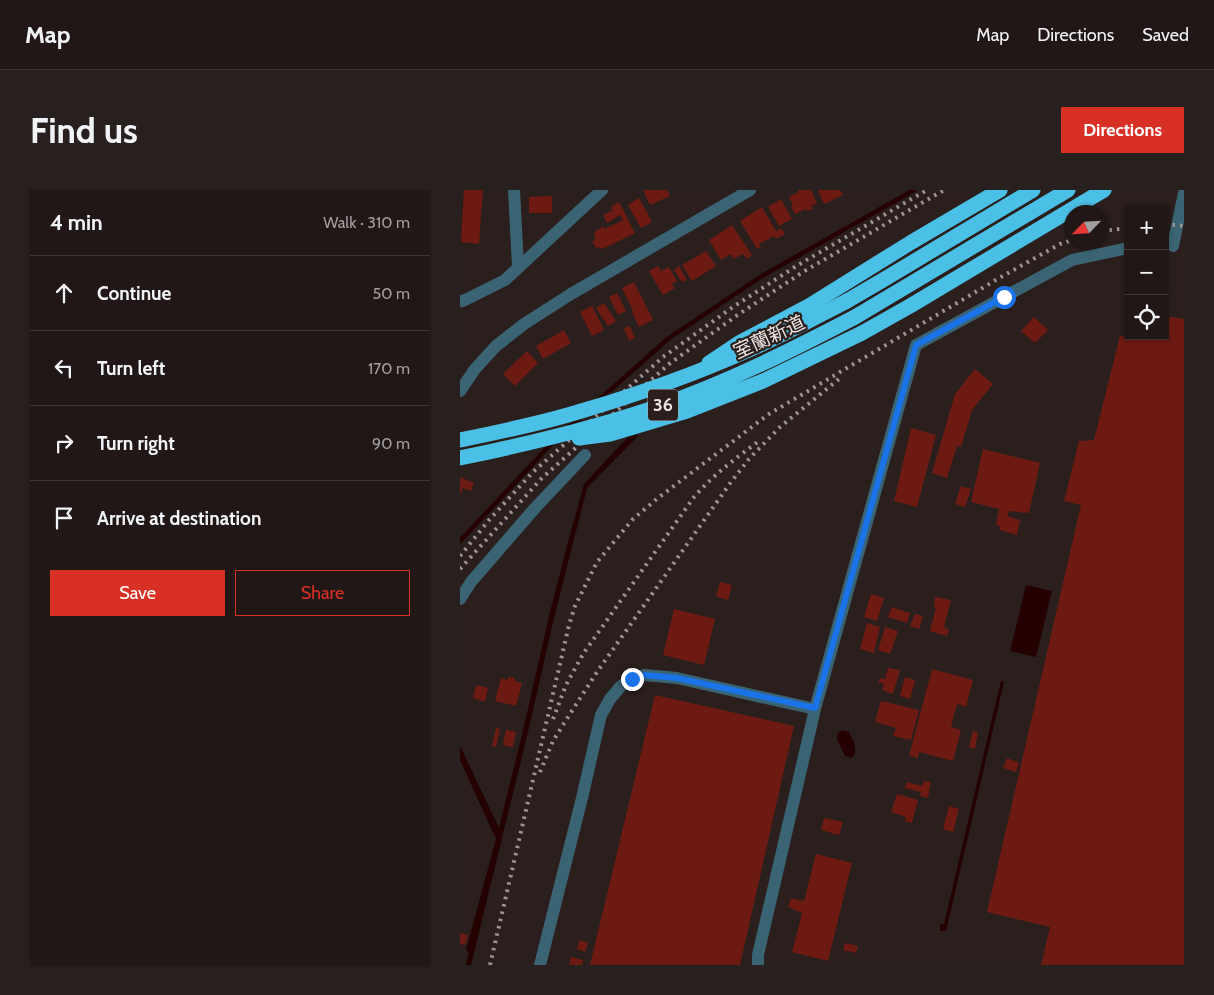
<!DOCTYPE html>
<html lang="en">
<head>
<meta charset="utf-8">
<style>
  body { margin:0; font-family:Cabin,"Noto Sans JP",sans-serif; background:#28201f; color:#f1f3f6 }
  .controls { position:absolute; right:15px; top:15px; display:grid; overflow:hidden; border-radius:0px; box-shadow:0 1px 4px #0004 }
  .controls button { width:45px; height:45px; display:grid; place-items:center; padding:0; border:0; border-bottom:1px solid #3d3635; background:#201716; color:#f1f3f6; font:25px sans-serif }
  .compass { position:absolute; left:604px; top:15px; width:45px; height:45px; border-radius:50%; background:#201716; box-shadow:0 1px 4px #0004; rotate:245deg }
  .stop { position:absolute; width:15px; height:15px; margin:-11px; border:4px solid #1a73e8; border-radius:50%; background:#fff }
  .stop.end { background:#1a73e8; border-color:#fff; box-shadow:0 1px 5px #0008 }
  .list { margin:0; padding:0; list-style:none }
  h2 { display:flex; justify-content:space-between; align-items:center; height:65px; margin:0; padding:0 20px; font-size:21px }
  h2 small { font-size:16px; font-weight:400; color:#a29fa1 }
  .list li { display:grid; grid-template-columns:32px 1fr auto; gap:15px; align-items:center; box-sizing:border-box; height:75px; padding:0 20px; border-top:1px solid #3d3635 }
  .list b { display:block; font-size:19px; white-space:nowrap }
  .list em { font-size:16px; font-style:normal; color:#a29fa1 }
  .actions { display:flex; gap:10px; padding:15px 20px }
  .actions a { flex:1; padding:11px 0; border:1px solid #d93025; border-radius:0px; text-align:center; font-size:18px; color:#d93025 }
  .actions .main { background:#d93025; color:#fff }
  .icon { flex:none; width:28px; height:28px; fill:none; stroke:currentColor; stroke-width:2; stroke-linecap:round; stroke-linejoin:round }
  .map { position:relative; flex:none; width:724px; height:775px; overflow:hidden; border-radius:0px }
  header { display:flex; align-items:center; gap:30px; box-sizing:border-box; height:70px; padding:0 25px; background:#201716; border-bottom:1px solid #3d3635 }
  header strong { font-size:24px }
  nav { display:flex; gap:28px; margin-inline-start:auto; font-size:18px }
  .intro { display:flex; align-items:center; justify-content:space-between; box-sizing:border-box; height:120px; padding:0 30px }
  h1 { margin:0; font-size:35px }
  .button { padding:12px 22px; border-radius:0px; background:#d93025; color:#fff; font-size:18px; font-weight:700 }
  main { display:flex; gap:30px; padding:0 30px }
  aside { flex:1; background:#201716; border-radius:0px; box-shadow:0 1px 4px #0004 }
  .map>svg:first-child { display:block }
</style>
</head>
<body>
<header>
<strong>Map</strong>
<nav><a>Map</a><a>Directions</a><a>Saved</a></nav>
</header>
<div class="intro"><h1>Find us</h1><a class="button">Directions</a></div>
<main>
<aside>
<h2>4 min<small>Walk · 310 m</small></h2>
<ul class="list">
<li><svg class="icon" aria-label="ahead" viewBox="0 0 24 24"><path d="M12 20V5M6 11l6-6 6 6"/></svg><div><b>Continue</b></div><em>50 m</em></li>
<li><svg class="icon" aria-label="left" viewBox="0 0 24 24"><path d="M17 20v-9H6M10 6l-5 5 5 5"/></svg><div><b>Turn left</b></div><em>170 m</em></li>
<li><svg class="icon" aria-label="right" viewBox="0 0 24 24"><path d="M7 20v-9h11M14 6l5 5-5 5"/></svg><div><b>Turn right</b></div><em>90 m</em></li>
<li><svg class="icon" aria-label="arrive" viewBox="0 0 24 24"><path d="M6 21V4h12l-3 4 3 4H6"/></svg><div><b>Arrive at destination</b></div></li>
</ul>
<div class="actions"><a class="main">Save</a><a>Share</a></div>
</aside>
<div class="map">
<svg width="724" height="775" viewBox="0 0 724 775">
  <rect width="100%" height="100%" fill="#2a1f1d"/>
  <path fill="#240000" d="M179 245 127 298 95 424 67 546 11 775H6L9 762 6 760 36 649 0 570V556L39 638 62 545 90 422 108 352 124 294 168 247Z
    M566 395 592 401 576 467 550 461Z
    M541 491 544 492 486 741H480V734H484Z
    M382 540 389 542C393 551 399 560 392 568L385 566 377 549 378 543Z"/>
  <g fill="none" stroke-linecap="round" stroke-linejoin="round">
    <path stroke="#240000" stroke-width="4.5" d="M139 210 209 148 302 86 454 0
      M108 238 121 227
      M0 351 93 252"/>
  </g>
  <path fill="#6d1b12" d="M4 0H23L19 54 1 52Z
    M183 0H207L210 6 190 15Z
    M337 0H351L357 13 351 16 353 19 347 21 346 19 335 24 331 16 333 15 329 7 339 2Z
    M358 0H380L383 5 364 14Z
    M92 6V23H69V7Z
    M179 8 192 32 181 38 168 15Z
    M321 9 332 29 319 36 308 17Z
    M159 12 175 43 149 56 141 59 139 57 136 58 132 51 136 50 134 46 135 45 134 42 144 36 145 39 163 30 160 25 147 33 143 25 153 20 151 17Z
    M302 17 316 41 321 38 325 44 316 49 314 46 299 54 301 57 297 59 280 31Z
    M272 35 292 65 287 69 283 64 274 69 271 64 261 70 249 50Z
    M246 61 256 76 232 91 222 75Z
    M198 76 201 81 209 77 217 91 212 94 215 98 203 105 189 81Z
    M219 76 227 90 222 92 214 80Z
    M174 92 193 130 179 137 172 122 173 121 162 98Z
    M157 103 166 121 158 125 149 107Z
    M144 113 156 131 148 136 136 118Z
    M132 116 144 140 132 146 120 122Z
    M705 126 724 129V775H581L590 737 527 722 621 315 604 311 619 251 634 250 660 146 677 148 678 146H705Z
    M574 127 588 140 575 153 561 141Z
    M170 136 175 148 169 151 164 138Z
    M104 140 111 153 83 169 76 156Z
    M67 161 78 173 55 196 43 184Z
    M515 179 533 194 512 220 501 257 497 256 487 288 472 283 495 204Z
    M451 238 476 245 457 317 434 311Z
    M523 259 580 273 569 323 549 321 547 326 560 330 557 345 540 340V336L536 335 539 319 511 312Z
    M0 287 14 293 11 301 3 298 0 305Z
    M501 296 511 299 505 317 495 314Z
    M260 392 272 395 268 410 256 406Z
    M411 404 424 408 417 431 404 427Z
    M475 407 491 410 484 437 489 440 487 446 470 441 476 418 474 416Z
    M432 417 450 423 447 433 428 427Z
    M214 419 255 429 244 475 203 465Z
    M455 424 463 426 459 439 450 436Z
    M407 433 420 437 414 463 400 459Z
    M425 437 438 441 430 464 418 460Z
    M428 478 440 480 433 504 422 500 424 494 418 492 420 488 425 489Z
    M472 479 513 490 506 517 497 514 491 537 501 540 493 571 459 562 458 568 449 566Z
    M48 487 55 488V491L62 493 56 516 35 511 41 488 48 490Z
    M445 487 455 490 450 509 440 506Z
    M16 495 28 498 25 512 13 508Z
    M195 505 334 536 280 775H130Z
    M421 511 459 520 451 550 433 546 436 538 415 532Z
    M36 538 40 539 36 557 32 556Z
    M46 540 56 542 53 557 43 555Z
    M513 541 518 542 515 559 509 557Z
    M547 568 559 573 556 582 543 578Z
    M464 591 471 592 468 608 460 606 461 602 445 598 447 592 462 596Z
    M437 604 458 610 452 633 445 631 446 627 431 622Z
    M489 616 499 619 493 642 483 639Z
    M364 628 383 632 379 645 361 640Z
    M356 664 392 673 368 771 332 762 342 723 328 717 331 708 344 711Z
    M0 743 8 745 5 755 0 754Z
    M120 750 128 753 125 762 117 759Z
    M385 753 398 756 396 763 383 760Z
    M111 767 123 770 122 775H109Z"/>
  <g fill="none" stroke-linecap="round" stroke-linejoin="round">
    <path stroke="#3a6473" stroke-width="12" d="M54 0 58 77
      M713 56 724 3
      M0 111H3L45 90 142 0
      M0 201 15 179 36 156 64 134 111 104 290 0
      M0 409 11 392 75 318 125 265
      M80 775 122 608 141 525 150 509 161 496 172 489 184 485 217 488 355 519 456 155 612 70 668 58
      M298 775V765L355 519"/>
    <path stroke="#4bc0e6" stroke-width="15" d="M387 111 423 90 573 0
      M395 127 608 0
      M402 143 450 116 644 0
      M249 173 279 153 347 117 450 53 540 0"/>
    <path stroke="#9d9492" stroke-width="4" stroke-dasharray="2.5 5" stroke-linecap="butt" d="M705 34 724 36
      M642 41 668 38
      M0 366 29 330 73 282 203 167 273 117 338 75 467 0
      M0 379 81 289 209 174 279 124 343 82 484 0
      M93 529 106 495 123 464 234 307C253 285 276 268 299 251
      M80 582 93 551 108 527 137 482 271 292 289 269 320 237 379 189
      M30 775 109 435 115 416 137 372 173 329 198 308 309 224 541 87 600 54 612 50"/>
    <path stroke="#4bc0e6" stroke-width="15" d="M119 248 150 244 227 221 303 191 402 143
      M0 250C39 242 79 234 118 222 176 205 233 185 289 160 322 146 354 128 387 111
      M0 268C68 254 136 238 202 215 268 192 332 160 395 127"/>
  </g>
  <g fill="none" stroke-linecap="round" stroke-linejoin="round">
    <path stroke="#1a73e8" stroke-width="6" d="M172 489 184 485 217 488 355 518 456 155 544 107"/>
  </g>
  <g text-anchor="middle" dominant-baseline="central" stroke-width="4.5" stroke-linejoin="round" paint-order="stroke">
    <rect fill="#2a1f1d" stroke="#b2a9a8" stroke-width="1" x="188" y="199.5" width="30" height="31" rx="4"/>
    <g font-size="18" font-weight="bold" fill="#ece4e3">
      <text x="203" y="215">36</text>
    </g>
    <g font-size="19" fill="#ece4e3" stroke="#2a1f1d">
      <text transform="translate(309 147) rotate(-25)">室蘭新道</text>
    </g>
  </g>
</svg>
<div class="controls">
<button>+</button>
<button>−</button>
<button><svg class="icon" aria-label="locate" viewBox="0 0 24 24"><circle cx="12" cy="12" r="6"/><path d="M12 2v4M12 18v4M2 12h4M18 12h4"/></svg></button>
</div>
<svg class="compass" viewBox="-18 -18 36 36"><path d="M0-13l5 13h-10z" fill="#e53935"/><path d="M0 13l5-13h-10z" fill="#a29fa1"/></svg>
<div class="stop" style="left:544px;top:107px"></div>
<div class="stop end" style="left:172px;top:489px"></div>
</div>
</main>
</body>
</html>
